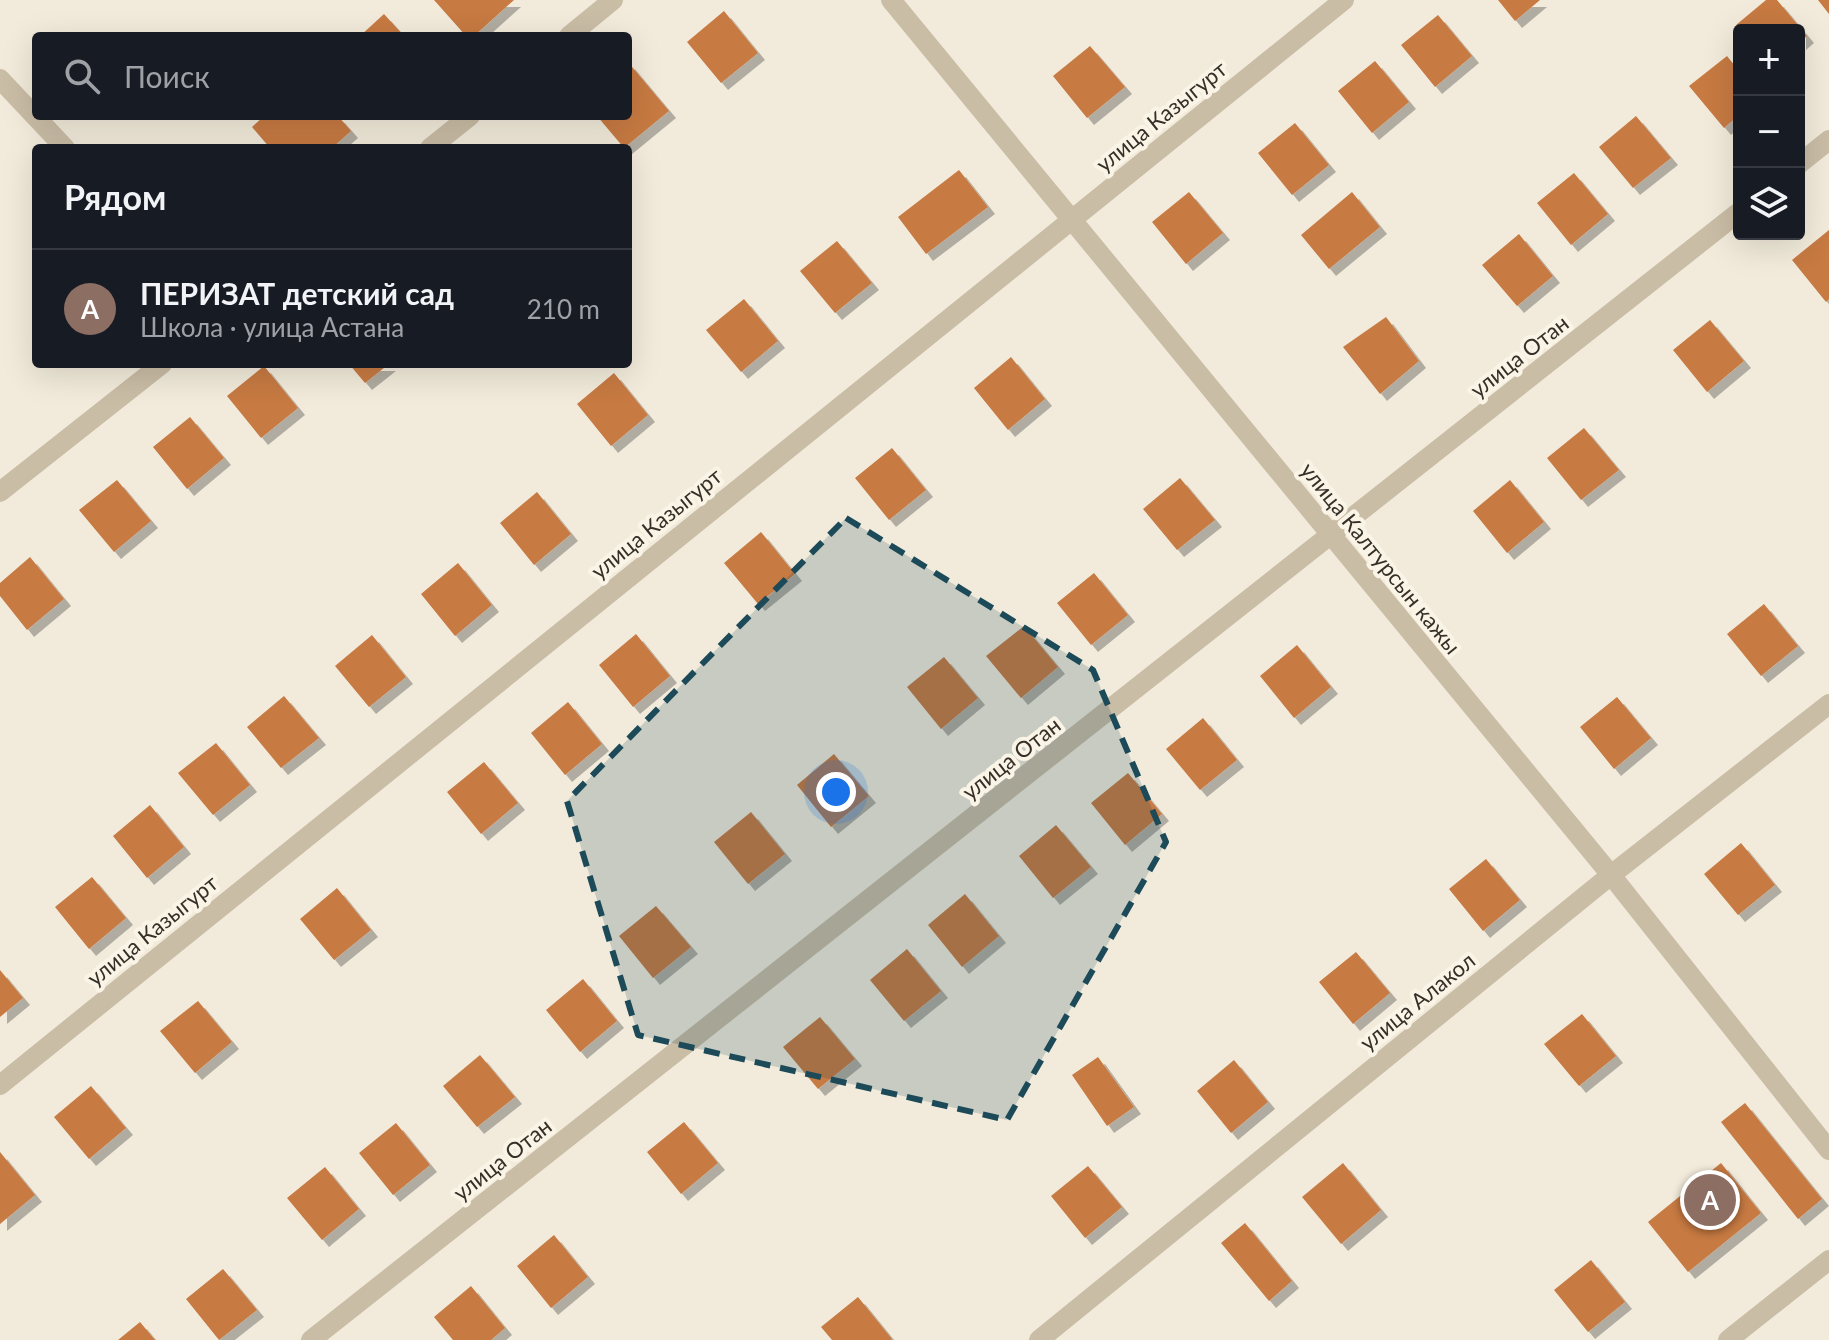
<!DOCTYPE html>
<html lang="ru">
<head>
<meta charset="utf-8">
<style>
  body { margin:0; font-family:Lato,sans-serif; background:#242831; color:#f1f3f6 }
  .controls { position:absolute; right:24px; top:24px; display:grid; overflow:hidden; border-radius:8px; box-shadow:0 8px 32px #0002 }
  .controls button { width:72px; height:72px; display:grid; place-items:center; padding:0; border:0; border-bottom:2px solid #363941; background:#171b24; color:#f1f3f6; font:40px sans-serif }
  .you { position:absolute; left:836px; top:792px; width:28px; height:28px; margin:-20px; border:6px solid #fff; border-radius:50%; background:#1a73e8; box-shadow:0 0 0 12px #1a73e833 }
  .badge { display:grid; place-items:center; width:52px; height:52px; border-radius:50%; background:#ea580c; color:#fff; font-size:26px; font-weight:700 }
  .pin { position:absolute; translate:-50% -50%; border:4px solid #fff; box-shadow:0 2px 8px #0006 }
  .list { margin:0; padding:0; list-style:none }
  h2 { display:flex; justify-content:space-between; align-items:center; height:104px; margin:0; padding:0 32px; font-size:34px }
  h2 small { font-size:26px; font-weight:400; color:#9ea1a6 }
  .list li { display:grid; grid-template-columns:52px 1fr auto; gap:24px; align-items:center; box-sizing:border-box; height:120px; padding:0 32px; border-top:2px solid #363941 }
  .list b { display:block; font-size:30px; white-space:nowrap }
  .list p { margin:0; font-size:26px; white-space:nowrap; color:#9ea1a6 }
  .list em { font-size:26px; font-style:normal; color:#9ea1a6 }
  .icon { flex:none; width:44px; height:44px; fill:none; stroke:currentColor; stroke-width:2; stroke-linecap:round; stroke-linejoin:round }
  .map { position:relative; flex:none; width:1829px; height:1340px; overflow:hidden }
  .search { position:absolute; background:#171b24; box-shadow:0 8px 32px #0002; left:32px; top:32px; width:600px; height:88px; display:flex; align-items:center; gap:20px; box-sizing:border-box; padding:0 28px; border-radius:8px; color:#9ea1a6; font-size:30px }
  .panel { position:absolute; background:#171b24; box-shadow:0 8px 32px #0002; left:32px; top:144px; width:600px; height:224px; border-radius:8px }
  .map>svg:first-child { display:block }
</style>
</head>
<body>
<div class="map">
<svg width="1829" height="1340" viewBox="0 0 1829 1340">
  <defs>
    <filter id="shadow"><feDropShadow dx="7" dy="7" stdDeviation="0" flood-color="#0004"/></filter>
  </defs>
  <rect width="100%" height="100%" fill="#f2ebdb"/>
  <path fill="#c77a43" filter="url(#shadow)" d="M434 0H514L474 36H466Z
    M1498 0H1540L1515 21Z
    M1766 0H1777L1807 36 1799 43V30H1739L1736 25Z
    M1818 0H1829V14Z
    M724 11 758 53 721 83 687 42Z
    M384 14 404 36H360Z
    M1438 15 1472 56 1435 87 1401 45Z
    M1090 46 1125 87 1087 118 1053 76Z
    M1727 56 1739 71V115L1724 128 1689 86Z
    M1375 61 1409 102 1372 133 1338 91Z
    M628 62 669 111 624 148 597 116H628Z
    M264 116H338L351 131 332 148H270L252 127Z
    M1636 116 1671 158 1633 188 1599 147Z
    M1295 123 1329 165 1292 195 1258 153Z
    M959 170 988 207 926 254 898 217Z
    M1574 173 1608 214 1571 245 1537 203Z
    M1189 192 1223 233 1186 264 1152 222Z
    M1352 192 1380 227 1329 269 1301 235Z
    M1829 230V299L1826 302 1792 260Z
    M1519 234 1553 276 1517 306 1482 265Z
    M837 241 872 283 835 313 800 271Z
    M744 299 778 341 741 372 706 330Z
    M1386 317 1419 361 1380 394 1343 347Z
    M1710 320 1744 361 1707 392 1673 350Z
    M1011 357 1045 399 1008 430 974 388Z
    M349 364H389L365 383Z
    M264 366 298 408 261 438 227 396Z
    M614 373 648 415 611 446 577 404Z
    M190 417 224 458 187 489 153 447Z
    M1584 428 1619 470 1581 500 1547 458Z
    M892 448 926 490 889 520 855 478Z
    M1180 478 1215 520 1177 550 1143 509Z
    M117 480 151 521 114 552 79 510Z
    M1510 480 1544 522 1507 553 1473 511Z
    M537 492 571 534 534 565 500 523Z
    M761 532 795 574 758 604 724 563Z
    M30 557 64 599 27 630 0 596V583Z
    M458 563 492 605 455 636 421 594Z
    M1094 573 1128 615 1091 645 1057 603Z
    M1764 604 1798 646 1761 676 1727 634Z
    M1024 626 1058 667 1021 698 986 656Z
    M636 634 670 676 633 707 599 665Z
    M372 635 406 677 369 707 335 666Z
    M1297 645 1331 687 1294 718 1260 676Z
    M944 657 978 698 941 729 907 687Z
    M284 696 319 738 281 768 247 727Z
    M1617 697 1651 738 1614 769 1580 727Z
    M568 702 602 744 565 775 531 733Z
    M1203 718 1237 760 1200 790 1166 749Z
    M216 743 250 785 213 815 178 773Z
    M834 754 869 796 831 827 797 785Z
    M484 762 518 803 481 834 447 792Z
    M1128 773 1162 814 1125 845 1091 803Z
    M150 805 184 847 147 878 113 836Z
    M751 812 785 854 748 884 714 842Z
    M1056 825 1091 867 1053 898 1019 856Z
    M1741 843 1775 885 1738 915 1704 874Z
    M1486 859 1520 900 1483 931 1449 889Z
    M92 877 126 918 89 949 55 907Z
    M337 888 371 930 334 960 300 919Z
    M965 894 999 936 962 967 928 925Z
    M656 906 691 947 653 978 619 936Z
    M907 949 941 991 904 1021 870 980Z
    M1356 952 1390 993 1353 1024 1319 982Z
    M0 970 23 998 0 1017Z
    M583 979 617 1021 580 1052 546 1010Z
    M198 1001 232 1042 195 1073 160 1031Z
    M1582 1014 1616 1056 1579 1086 1544 1044Z
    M820 1017 855 1059 818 1089 783 1047Z
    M480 1055 515 1097 477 1127 443 1086Z
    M1098 1057 1134 1107 1107 1126 1072 1075Z
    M1234 1060 1268 1102 1231 1133 1197 1091Z
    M91 1086 126 1128 89 1159 54 1117Z
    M1745 1103 1822 1199 1798 1219 1721 1122Z
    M684 1122 718 1163 681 1194 647 1152Z
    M396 1123 430 1165 393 1195 359 1153Z
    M0 1152 35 1195 0 1224Z
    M1343 1163 1381 1210 1341 1244 1302 1197Z
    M1721 1163 1761 1213 1688 1272 1648 1222Z
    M1088 1166 1122 1207 1085 1238 1051 1196Z
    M325 1167 359 1209 322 1240 287 1198Z
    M1245 1223 1292 1281 1269 1301 1221 1243Z
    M554 1235 588 1277 551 1308 517 1266Z
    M1591 1260 1625 1302 1588 1332 1554 1290Z
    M223 1269 257 1310 219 1340 186 1299Z
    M471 1286 505 1328 491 1340H453L434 1317Z
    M858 1297 892 1339 891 1340H832L821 1327Z
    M140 1322 155 1340H118Z"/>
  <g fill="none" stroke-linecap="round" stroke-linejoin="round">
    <path stroke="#cabda6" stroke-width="20" d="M891 0 1611 875 1829 1150
      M569 36 613 0
      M0 79 65 148
      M430 148 470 116
      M1799 164 1829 140
      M0 492 162 364
      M0 1085 1344 0
      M311 1340 1739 212
      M1039 1340 1611 875 1829 704
      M1728 1340 1829 1260"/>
  </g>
  <path fill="#1c4a58" fill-opacity="0.2" stroke="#1c4a58" stroke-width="6" stroke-dasharray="16 10" stroke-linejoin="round" d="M846 518 1093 670 1166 842 1007 1120 638 1035 567 801Z"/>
  <g text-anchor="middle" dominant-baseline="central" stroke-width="8" stroke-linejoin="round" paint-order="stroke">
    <g font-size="22" fill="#362f27" stroke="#faf4e7">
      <text transform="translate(1161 116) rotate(-39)">улица Казыгурт</text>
      <text transform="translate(1519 356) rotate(-38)">улица Отан</text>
      <text transform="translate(656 523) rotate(-39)">улица Казыгурт</text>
      <text transform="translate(1381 558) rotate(51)">улица Калтурсын кажы</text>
      <text transform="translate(1011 758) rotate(-38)">улица Отан</text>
      <text transform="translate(152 930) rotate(-39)">улица Казыгурт</text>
      <text transform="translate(1417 1001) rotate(-39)">улица Алакол</text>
      <text transform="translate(502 1159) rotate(-38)">улица Отан</text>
    </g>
  </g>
</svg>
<div class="controls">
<button>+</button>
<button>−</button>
<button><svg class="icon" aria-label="layers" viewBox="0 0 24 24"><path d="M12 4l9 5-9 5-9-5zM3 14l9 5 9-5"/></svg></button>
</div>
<div class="you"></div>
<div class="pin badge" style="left:1710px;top:1200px;background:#8d6e63">A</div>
<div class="search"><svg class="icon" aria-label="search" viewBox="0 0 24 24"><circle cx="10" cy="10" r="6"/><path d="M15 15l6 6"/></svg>Поиск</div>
<section class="panel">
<h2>Рядом<small></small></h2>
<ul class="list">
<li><span class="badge" style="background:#8d6e63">A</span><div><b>ПЕРИЗАТ детский сад</b><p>Школа · улица Астана</p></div><em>210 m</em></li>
</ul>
</section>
</div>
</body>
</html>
